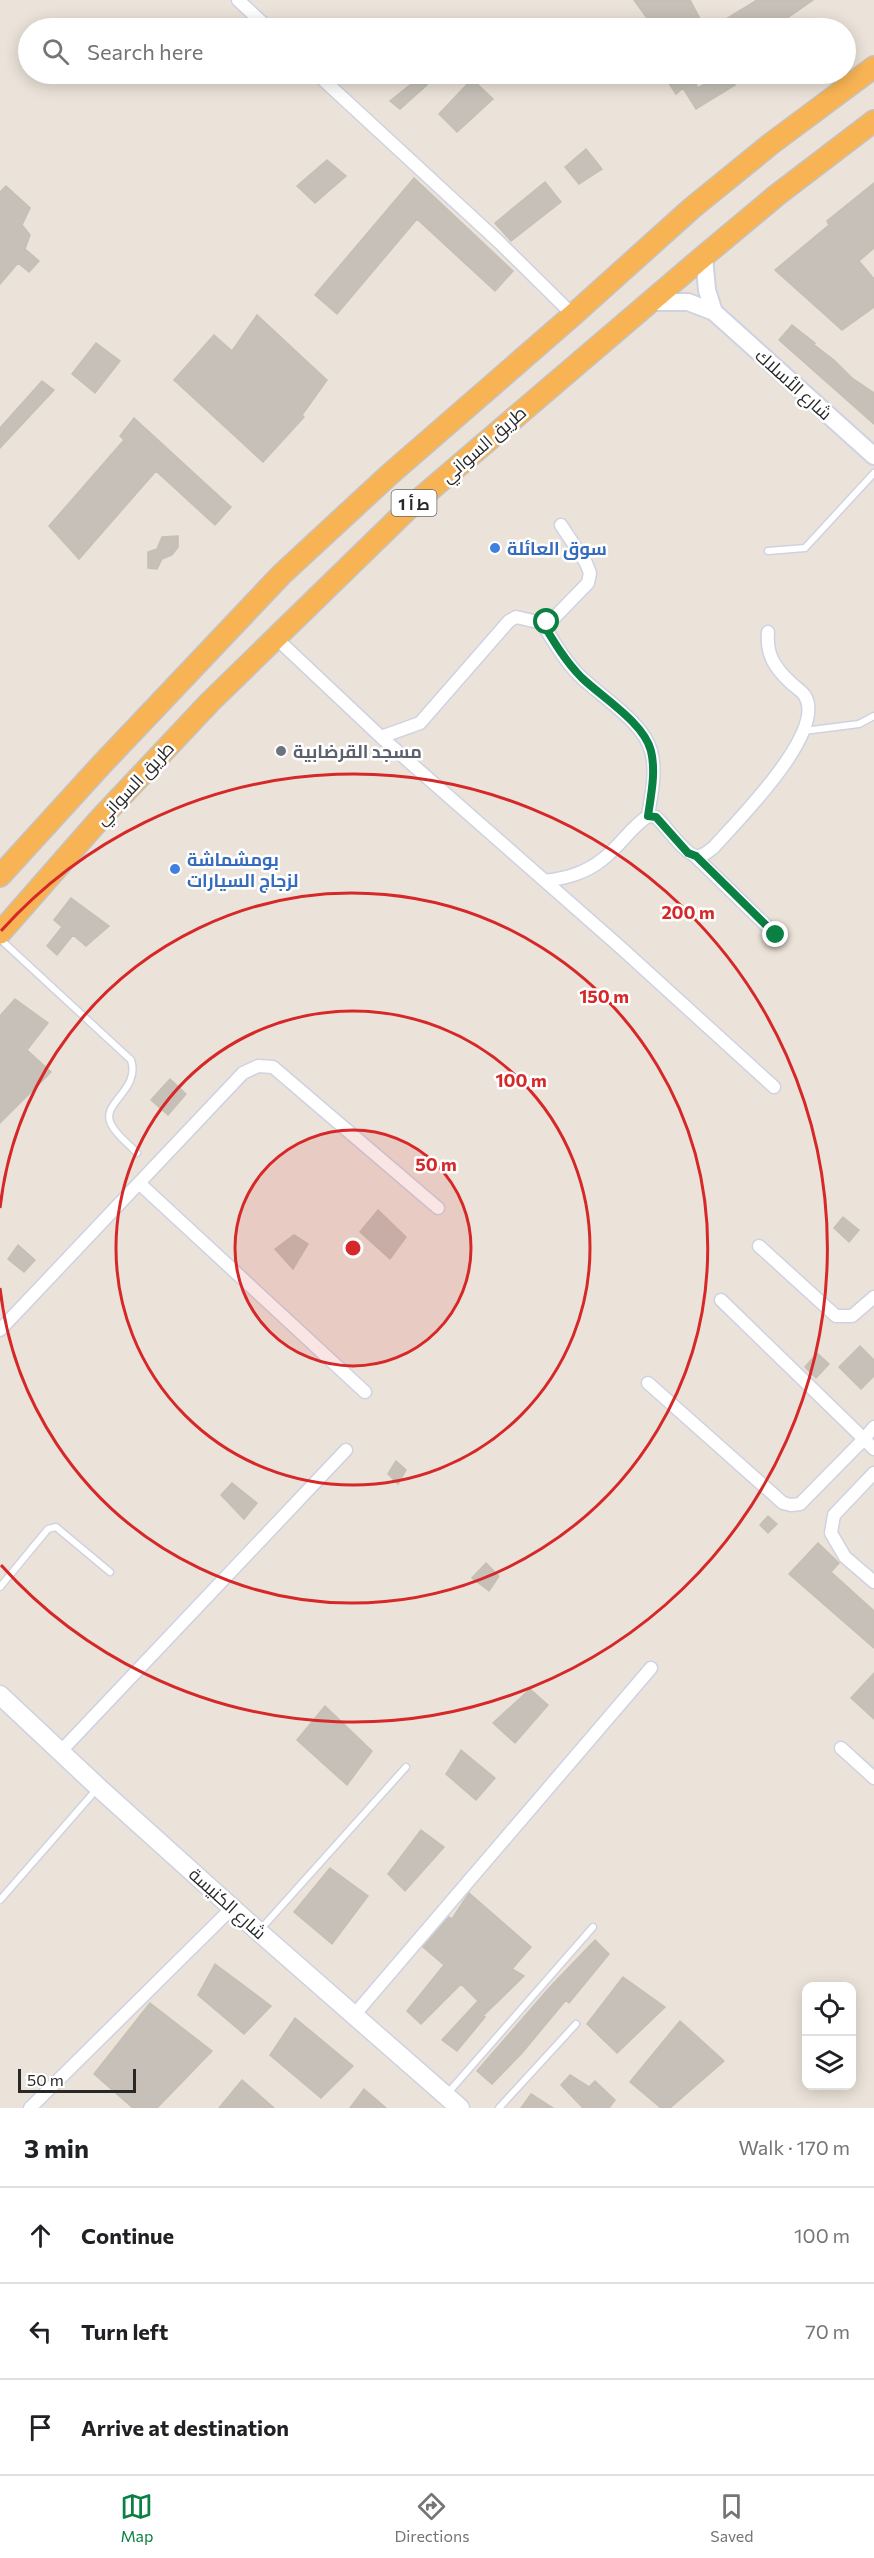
<!DOCTYPE html>
<html lang="en">
<head>
<meta charset="utf-8">
<style>
  body { margin:0; font-family:Commissioner,Cairo,sans-serif; background:#f6f6f6; color:#202124 }
  .controls { position:absolute; right:18px; bottom:18px; display:grid; overflow:hidden; border-radius:12px; box-shadow:0 3px 15px #0003 }
  .controls button { width:54px; height:54px; display:grid; place-items:center; padding:0; border:0; border-bottom:2px solid #e0e0e0; background:#fff; color:#202124; font:30px sans-serif }
  .scale { position:absolute; left:18px; bottom:15px; width:118px; box-sizing:border-box; padding-left:6px; border:3px solid #282828; border-top:0; font-size:16px; line-height:21px; white-space:nowrap; color:#282828; -webkit-text-stroke:4px #fff; paint-order:stroke }
  .stop { position:absolute; width:18px; height:18px; margin:-14px; border:4px solid #0b8043; border-radius:50%; background:#fff }
  .stop.end { background:#0b8043; border-color:#fff; box-shadow:0 2px 6px #0008 }
  .list { margin:0; padding:0; list-style:none }
  h2 { display:flex; justify-content:space-between; align-items:center; height:78px; margin:0; padding:0 24px; font-size:26px }
  h2 small { font-size:20px; font-weight:400; color:#757577 }
  .list li { display:grid; grid-template-columns:39px 1fr auto; gap:18px; align-items:center; box-sizing:border-box; height:96px; padding:0 24px; border-top:2px solid #e0e0e0 }
  .list b { display:block; font-size:22px; white-space:nowrap }
  .list em { font-size:20px; font-style:normal; color:#757577 }
  .icon { flex:none; width:33px; height:33px; fill:none; stroke:currentColor; stroke-width:2; stroke-linecap:round; stroke-linejoin:round }
  .map { position:relative; flex:none; width:874px; height:2108px; overflow:hidden }
  .search { position:absolute; background:#fff; box-shadow:0 3px 15px #0003; left:18px; right:18px; top:18px; height:66px; display:flex; align-items:center; gap:15px; box-sizing:border-box; padding:0 21px; border-radius:33px; color:#757577; font-size:22px }
  .sheet { height:366px; background:#fff }
  nav { display:flex; justify-content:space-around; align-items:center; box-sizing:border-box; height:84px; border-top:2px solid #e0e0e0; background:#fff; font-size:16px; color:#757577 }
  nav a { display:grid; justify-items:center; gap:3px }
  nav .on { color:#0b8043 }
  .map>svg:first-child { display:block }
</style>
</head>
<body>
<div class="map">
<svg width="874" height="2108" viewBox="0 0 874 2108">
  <rect width="100%" height="100%" fill="#ebe3d9"/>
  <path fill="#c6c0b9" stroke="#c6bfb3" stroke-width="1.5" d="M634 0H690L705 28H654Z
    M757 0H813L773 28H732L726 19Z
    M663 74H700L693 79 698 88 722 74H728L735 85 696 109 683 88 676 94Z
    M420 77 427 85 400 109 390 101Z
    M472 79 493 99 457 132 439 114Z
    M586 149 602 169 579 184 565 167Z
    M327 160 346 176 315 203 297 186Z
    M414 178 513 271 495 291 417 219 337 314 315 295Z
    M545 182 561 202 511 241 495 223Z
    M874 183V248L859 261 874 279V307L842 330 775 270 829 225 827 221Z
    M6 186 30 208 22 225 30 235 25 249 39 261 29 272 18 263 0 284V192Z
    M257 315 327 380 302 415 304 417 263 462 174 380 214 335 232 351Z
    M792 325 815 343 813 344 834 360 852 378 874 393V424L779 340Z
    M96 343 120 361 95 393 72 374Z
    M42 381 54 390 0 448V428Z
    M134 418 231 507 215 525 156 471 79 559 49 526 124 440 120 436Z
    M178 536V547L172 555 162 559 157 569 148 568V552L157 549 162 537Z
    M71 898 109 926 86 946 73 935 57 955 47 946 62 927 54 920Z
    M15 999 48 1023 27 1050 51 1072 0 1123V1016Z
    M170 1079 186 1094 168 1115 151 1100Z
    M378 1210 406 1237 390 1259 360 1232Z
    M843 1217 859 1230 849 1242 834 1228Z
    M294 1235 308 1244 293 1269 275 1249Z
    M18 1245 35 1260 24 1272 8 1259Z
    M860 1346 874 1360V1376L861 1389 839 1367Z
    M817 1353 829 1364 816 1378 805 1367Z
    M396 1461 406 1470 398 1484 388 1474Z
    M232 1483 257 1503 244 1519 221 1495Z
    M768 1516 777 1524 768 1533 760 1525Z
    M818 1543 839 1563 831 1572 874 1611V1648L789 1574Z
    M486 1563 499 1576 489 1591 472 1578Z
    M874 1673V1719L851 1698Z
    M530 1689 548 1705 515 1743 493 1723Z
    M325 1706 372 1751 347 1785 297 1740Z
    M461 1750 495 1778 476 1800 446 1774Z
    M421 1830 444 1847 405 1891 388 1874Z
    M330 1868 368 1896 332 1944 294 1912Z
    M469 1893 531 1947 512 1969 524 1976 483 2016 485 2017 457 2051 442 2040 478 2001 461 1984 421 2024 407 2011 444 1965 423 1947 449 1917 452 1919Z
    M595 1940 609 1954 569 2003 566 2000 522 2053 492 2084 477 2071 550 1987Z
    M215 1964 271 2006 244 2034 198 1995Z
    M623 1977 665 2007 617 2053 587 2024Z
    M150 2003 212 2051 157 2108H133L94 2074Z
    M295 2018 353 2066 321 2098 270 2055Z
    M680 2021 724 2061 670 2108H661L630 2082Z
    M570 2075 589 2087 595 2081 615 2100 609 2108H583L561 2085Z
    M242 2080 274 2108H219Z
    M364 2089 386 2108H350Z
    M531 2094 553 2108H521Z"/>
  <g fill="none" stroke-linecap="round" stroke-linejoin="round">
    <defs>
      <path id="service" d="M768 551 805 548 874 473
        M804 731 859 724 874 716
        M0 939 131 1060C141 1090 100 1103 111 1124 116 1135 129 1144 137 1153
        M0 1587 48 1529 56 1527 110 1572
        M0 1900 96 1790
        M259 1931 406 1767
        M447 2094 593 1927
        M499 2108 576 2024"/>
      <path id="minor" d="M238 0 268 28
        M317 74 499 242 573 315
        M542 623C554 642 566 663 582 678 603 698 644 723 651 751 657 772 651 795 648 816
        M276 638 381 737 619 946 774 1087
        M381 737 420 723 509 621 516 617 542 623 552 620 588 583 590 573 586 563 561 525
        M696 857 776 935
        M545 881C567 878 586 873 603 859 620 846 631 827 648 816L656 817C665 825 686 856 697 856 704 856 709 851 714 847 737 821 827 732 805 696 802 691 795 687 791 683 775 668 766 655 768 632
        M139 1183 365 1392
        M759 1246 836 1316H852L874 1297
        M0 1330 243 1073 258 1066 273 1067 438 1208
        M648 1383 783 1503 791 1505 800 1504 864 1439 721 1300
        M874 1427 864 1439 874 1449
        M874 1473 834 1515 831 1533 845 1557 874 1582
        M841 1748 874 1778
        M62 1750 346 1450
        M355 2014 651 1668
        M30 2108 233 1907"/>
      <path id="tertiary" d="M704 256 707 290 714 312
        M649 302H688L714 312 874 456"/>
      <path id="secondary" d="M0 1695 98 1787 259 1932 460 2108"/>
      <path id="trunk" d="M0 876 103 763 282 574 389 475 573 315 692 208 772 143 874 67
        M0 933 99 820 210 702 409 508 704 256 777 195 874 121"/>
    </defs>
    <use href="#service" stroke="#ced2e1" stroke-width="9"/>
    <use href="#minor" stroke="#ced2e1" stroke-width="15"/>
    <use href="#tertiary" stroke="#ced2e1" stroke-width="20"/>
    <use href="#secondary" stroke="#ced2e1" stroke-width="21"/>
    <use href="#trunk" stroke="#c3c3c3" stroke-width="24"/>
    <use href="#service" stroke="#fff" stroke-width="6"/>
    <use href="#minor" stroke="#fff" stroke-width="12"/>
    <use href="#tertiary" stroke="#fff" stroke-width="16"/>
    <use href="#secondary" stroke="#fff" stroke-width="18"/>
    <use href="#trunk" stroke="#f8b454" stroke-width="21"/>
  </g>
  <g fill="none" stroke-linecap="round" stroke-linejoin="round">
    <path stroke="#0b8043" stroke-width="8" d="M547 622H542C554 642 566 662 582 678 603 698 644 723 651 751 656 772 651 795 648 816L656 817 688 853 696 856 776 935"/>
  </g>
  <circle cx="353" cy="1248" r="118" fill="#d62828" fill-opacity=".12"/>
  <g fill="none" stroke="#d62828" stroke-width="3">
    <circle cx="353" cy="1248" r="118"/>
    <circle cx="353" cy="1248" r="237"/>
    <path d="M0 1208A355 355 0 1 1 0 1288"/>
    <path d="M1 931A474 474 0 1 1 1 1565"/>
  </g>
  <g fill="#3f7fe0" stroke="#fff" stroke-width="2">
    <circle cx="495" cy="548" r="6"/>
    <circle cx="175" cy="869" r="6"/>
  </g>
  <circle fill="#6b7280" stroke="#fff" stroke-width="2" cx="281" cy="751" r="6"/>
  <g text-anchor="middle" dominant-baseline="central" stroke-width="5" stroke-linejoin="round" paint-order="stroke">
    <rect fill="#fff" stroke="#686868" stroke-width="1.5" x="391.5" y="490" width="45" height="26" rx="4.5"/>
    <g font-size="16" font-weight="bold" fill="#282828">
      <text x="414" y="503">ط أ 1</text>
    </g>
    <g font-size="18" fill="#282828" stroke="#fff">
      <text transform="translate(794 384) rotate(42)">شارع الأسلاك</text>
      <text transform="translate(483 444) rotate(-41)">طريق السواني</text>
      <text transform="translate(134 783) rotate(-47)">طريق السواني</text>
      <text transform="translate(228 1903) rotate(42)">شارع الكنيسة</text>
    </g>
    <g font-size="18" font-weight="bold" fill="#366cbe" stroke="#fff" text-anchor="start">
      <text x="507" y="548">سوق العائلة</text>
      <text x="187" y="859">بومشماشة<tspan x="187" dy="21">لزجاج السيارات</tspan></text>
    </g>
    <g font-size="18" font-weight="bold" fill="#5b616d" stroke="#fff" text-anchor="start">
      <text x="293" y="751">مسجد القرضابية</text>
    </g>
  </g>
  <circle cx="353" cy="1248" r="9" fill="#d62828" stroke="#fff" stroke-width="3"/>
  <g font-size="18" text-anchor="middle" font-weight="bold" fill="#d62828" stroke="#fff" stroke-width="5" stroke-linejoin="round" paint-order="stroke">
    <text x="688" y="919">200 m</text>
    <text x="604" y="1003">150 m</text>
    <text x="521" y="1087">100 m</text>
    <text x="436" y="1171">50 m</text>
  </g>
</svg>
<div class="controls">
<button><svg class="icon" aria-label="locate" viewBox="0 0 24 24"><circle cx="12" cy="12" r="6"/><path d="M12 2v4M12 18v4M2 12h4M18 12h4"/></svg></button>
<button><svg class="icon" aria-label="layers" viewBox="0 0 24 24"><path d="M12 4l9 5-9 5-9-5zM3 14l9 5 9-5"/></svg></button>
</div>
<div class="scale">50 m</div>
<div class="stop" style="left:547px;top:622px"></div>
<div class="stop end" style="left:776px;top:935px"></div>
<div class="search"><svg class="icon" aria-label="search" viewBox="0 0 24 24"><circle cx="10" cy="10" r="6"/><path d="M15 15l6 6"/></svg>Search here</div>
</div>
<section class="sheet">
<h2>3 min<small>Walk · 170 m</small></h2>
<ul class="list">
<li><svg class="icon" aria-label="ahead" viewBox="0 0 24 24"><path d="M12 20V5M6 11l6-6 6 6"/></svg><div><b>Continue</b></div><em>100 m</em></li>
<li><svg class="icon" aria-label="left" viewBox="0 0 24 24"><path d="M17 20v-9H6M10 6l-5 5 5 5"/></svg><div><b>Turn left</b></div><em>70 m</em></li>
<li><svg class="icon" aria-label="arrive" viewBox="0 0 24 24"><path d="M6 21V4h12l-3 4 3 4H6"/></svg><div><b>Arrive at destination</b></div></li>
</ul>
</section>
<nav>
<a class="on"><svg class="icon" aria-label="map" viewBox="0 0 24 24"><path d="M3 6l6-2 6 2 6-2v14l-6 2-6-2-6 2zM9 4v14M15 6v14"/></svg>Map</a>
<a><svg class="icon" aria-label="directions" viewBox="0 0 24 24"><path d="M12 3l9 9-9 9-9-9zM9 14v-3h6M13 9l2 2-2 2"/></svg>Directions</a>
<a><svg class="icon" aria-label="saved" viewBox="0 0 24 24"><path d="M7 4h10v16l-5-4-5 4z"/></svg>Saved</a>
</nav>
</body>
</html>
